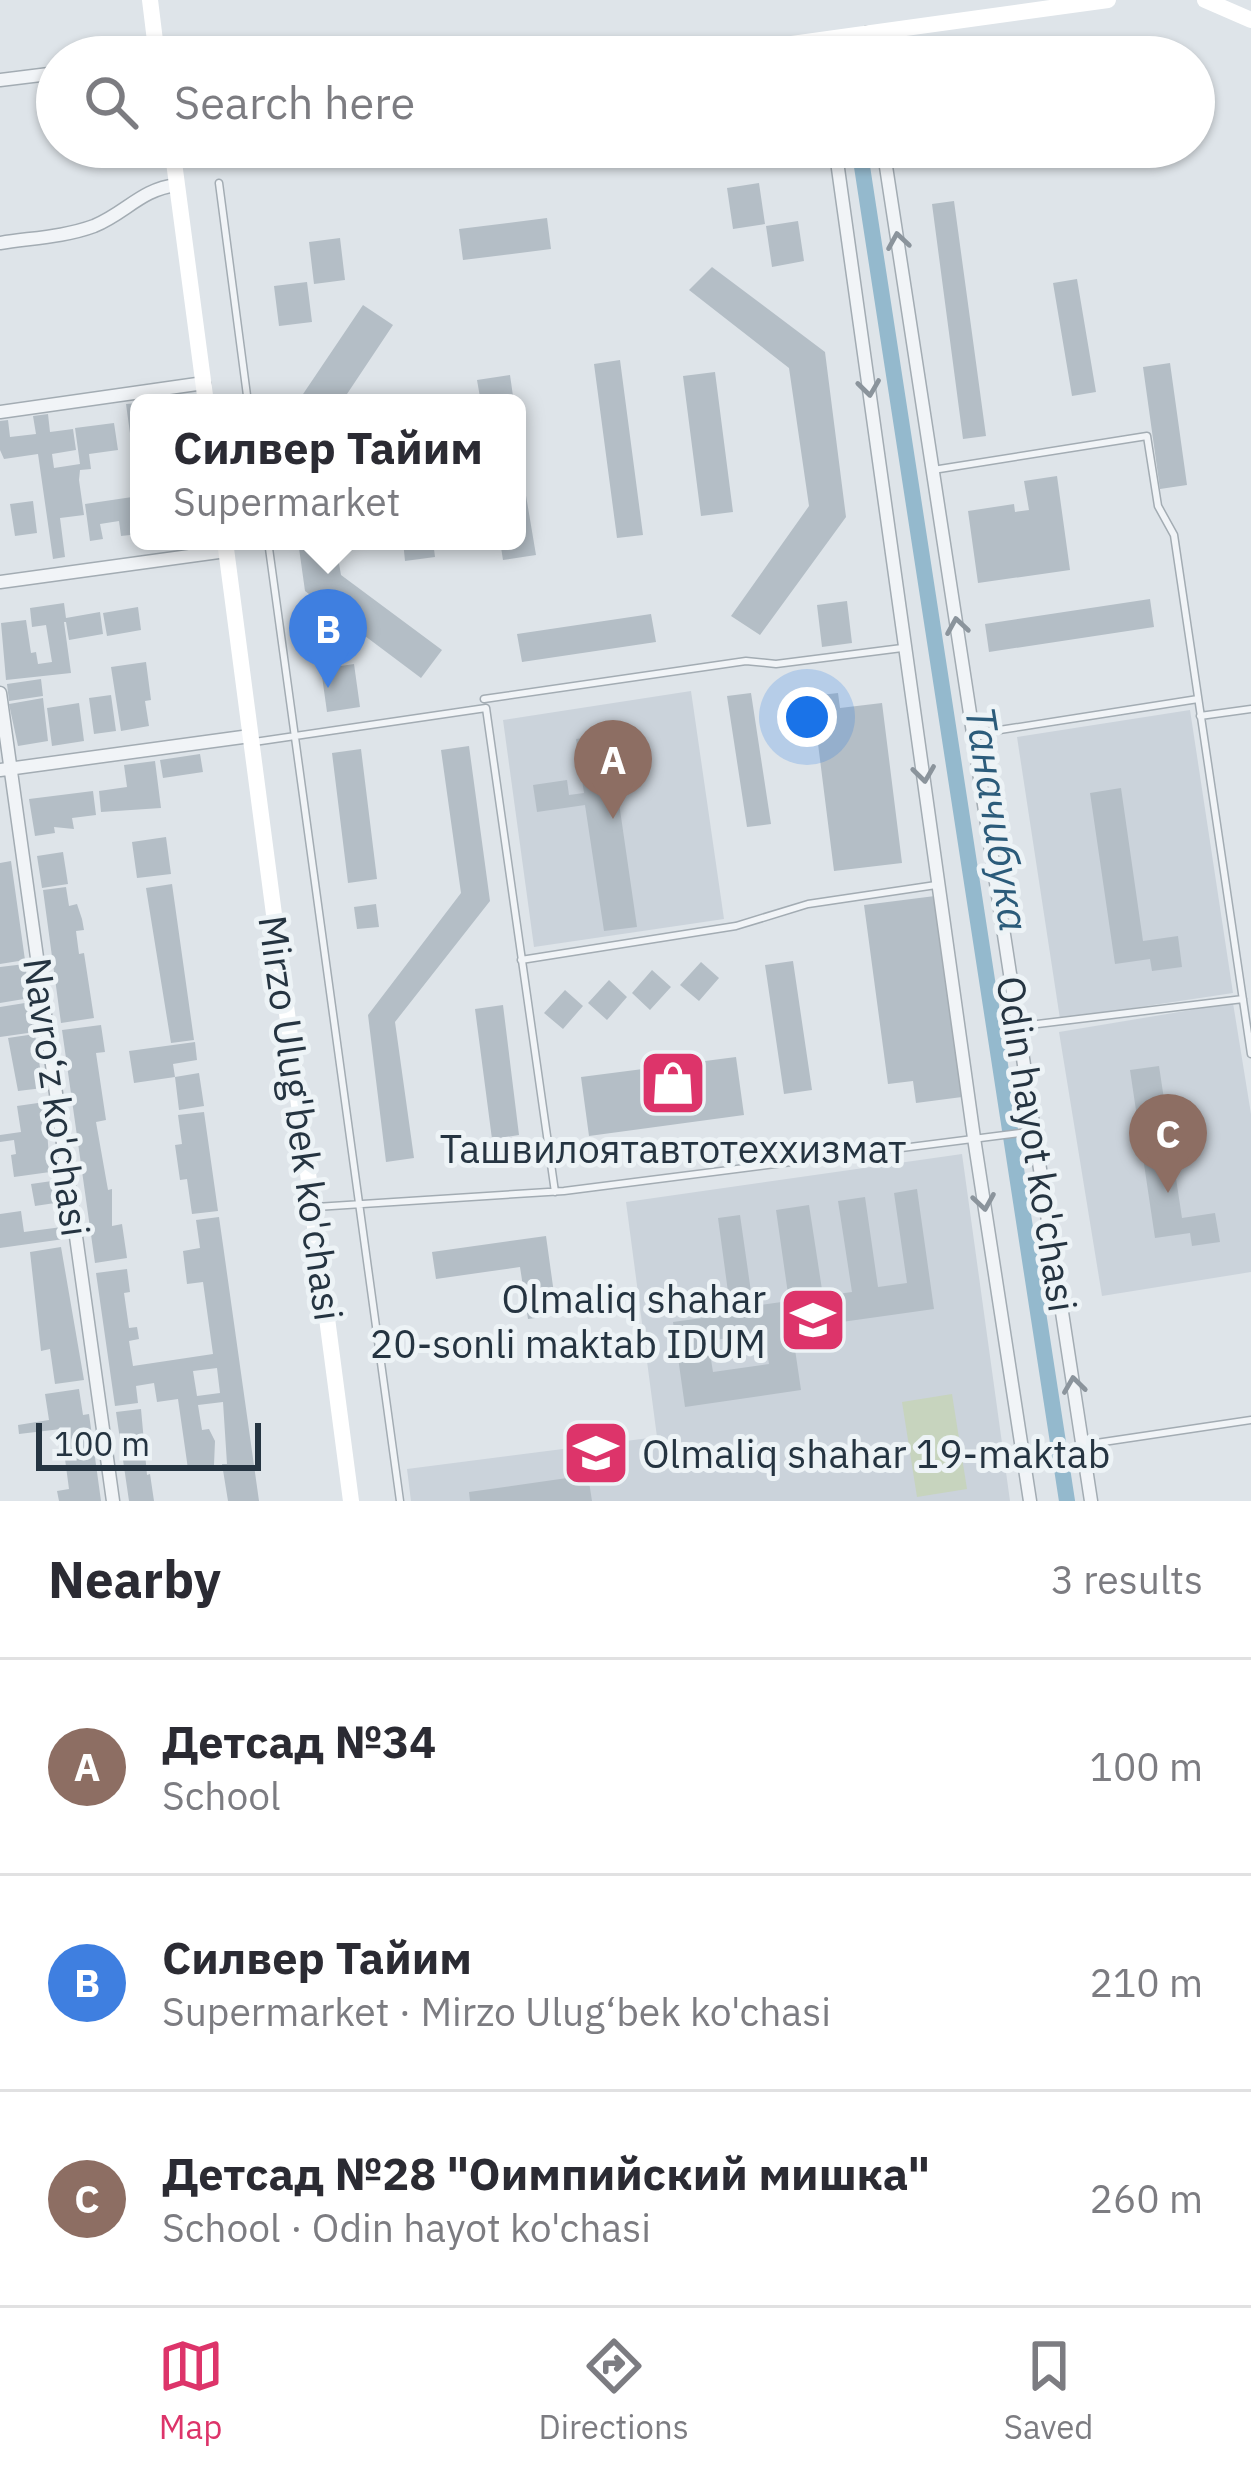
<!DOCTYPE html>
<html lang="en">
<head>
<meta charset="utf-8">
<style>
  body { margin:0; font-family:"IBM Plex Sans",sans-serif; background:#f7f7f7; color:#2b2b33 }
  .scale { position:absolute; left:36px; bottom:30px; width:225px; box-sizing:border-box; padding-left:12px; border:6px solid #253441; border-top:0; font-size:33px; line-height:42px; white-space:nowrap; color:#253441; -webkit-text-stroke:9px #edf3f6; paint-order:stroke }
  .you { position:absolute; left:807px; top:717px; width:42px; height:42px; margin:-30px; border:9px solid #fff; border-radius:50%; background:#1a73e8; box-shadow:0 0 0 18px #1a73e833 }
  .badge { display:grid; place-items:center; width:78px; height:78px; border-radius:50%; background:#dd346a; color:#fff; font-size:39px; font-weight:700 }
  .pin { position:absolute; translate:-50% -99px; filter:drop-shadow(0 3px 6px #0008) }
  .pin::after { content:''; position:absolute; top:63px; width:42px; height:36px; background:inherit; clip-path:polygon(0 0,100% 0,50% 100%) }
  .popup { position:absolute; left:130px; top:394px; width:396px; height:156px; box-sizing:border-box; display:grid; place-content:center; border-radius:18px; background:#fff; filter:drop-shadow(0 3px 9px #0005); font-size:39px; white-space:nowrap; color:#7c7c81 }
  .popup b { font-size:45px; color:#2b2b33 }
  .popup::after { content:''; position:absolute; left:50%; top:100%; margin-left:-24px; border:24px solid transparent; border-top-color:#fff }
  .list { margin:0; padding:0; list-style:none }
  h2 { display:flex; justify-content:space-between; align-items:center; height:156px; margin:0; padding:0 48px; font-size:51px }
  h2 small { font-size:39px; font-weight:400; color:#7c7c81 }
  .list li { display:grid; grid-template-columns:78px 1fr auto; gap:36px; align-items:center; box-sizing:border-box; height:216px; padding:0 48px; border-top:3px solid #e1e1e2 }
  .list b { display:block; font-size:45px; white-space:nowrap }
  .list p { margin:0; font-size:39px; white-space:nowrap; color:#7c7c81 }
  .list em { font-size:39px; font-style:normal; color:#7c7c81 }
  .icon { flex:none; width:66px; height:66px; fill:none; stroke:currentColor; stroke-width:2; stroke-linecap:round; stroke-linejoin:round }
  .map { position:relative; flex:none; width:1251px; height:1501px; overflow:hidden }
  .search { position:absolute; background:#fff; box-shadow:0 3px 9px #0004; left:36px; right:36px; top:36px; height:132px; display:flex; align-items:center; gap:30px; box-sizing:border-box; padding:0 42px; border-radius:66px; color:#7c7c81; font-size:45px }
  .sheet { height:804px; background:#fff }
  nav { display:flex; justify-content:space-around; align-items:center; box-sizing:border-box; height:168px; border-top:3px solid #e1e1e2; background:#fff; font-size:33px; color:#7c7c81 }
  nav a { display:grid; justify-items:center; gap:6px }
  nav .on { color:#dd346a }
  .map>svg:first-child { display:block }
</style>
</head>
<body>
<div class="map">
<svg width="1251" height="1501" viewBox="0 0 1251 1501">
  <rect width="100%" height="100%" fill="#dee4e9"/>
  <path fill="#cbd3db" d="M691 691 724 919 534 947 503 720Z
    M1190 710 1233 993 1060 1019 1017 737Z
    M1233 1003 1251 1114V1272L1102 1296 1059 1032Z
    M962 1154 1010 1501H411L407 1469 657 1437 626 1202Z"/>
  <path fill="#c7d4be" d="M952 1394 967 1489 917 1497 902 1402Z"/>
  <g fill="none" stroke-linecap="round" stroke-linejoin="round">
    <path stroke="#94b9cd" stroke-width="16" d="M859 147 1067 1501"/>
  </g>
  <path fill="#b4bec6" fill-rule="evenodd" d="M759 183 765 224 733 229 727 188Z
    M954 201 986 436 963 439 932 204Z
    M547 218 551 249 463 260 459 229Z
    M798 221 804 261 772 267 766 226Z
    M340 238 345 280 314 284 309 242Z
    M712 267 825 352 846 517 760 635 731 616 809 506 789 368 689 290Z
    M1077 279 1096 392 1072 396 1053 283Z
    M307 282 312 322 279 326 274 286Z
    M363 305 393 325 341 403H297Z
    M620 360 643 535 617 538 594 364Z
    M1170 363 1187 485 1160 489 1143 367Z
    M715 372 733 512 701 516 683 376Z
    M510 375 514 403H481L477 380Z
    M139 403V477H136L126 404Z
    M48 414 50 432 73 429 76 450 52 454 54 468 80 464 75 428 114 423 118 450 89 454 91 469 80 470 79 480 84 515 60 518 65 557 53 559 38 454 4 459 0 450V421L8 420 10 437 36 434 33 416Z
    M517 442 536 555 503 560 500 541H517Z
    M1057 476 1070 570 978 583 968 511 1014 504 1015 512 1029 510 1024 481Z
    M139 496V534L121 536 119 521 100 524 103 539 90 541 85 504Z
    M33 501 37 533 15 536 10 504Z
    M298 541H335L341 575 442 650 421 678 305 591Z
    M403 541H433L435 557 405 561Z
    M1150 599 1154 627 989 652 985 624Z
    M847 601 852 643 822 647 817 605Z
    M64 603 66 618 100 612 103 634 69 640 66 622H64L71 673 6 680 1 623 26 620 31 653 36 652 38 664 52 662 46 625 32 627 30 608Z
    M138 607 141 630 107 636 103 613Z
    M651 614 656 642 522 662 517 634Z
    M146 662 151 700 145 701 149 726 121 731 111 667Z
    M354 664 360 707 327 712 321 669Z
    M41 679 43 696 9 701 7 684Z
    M751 693 771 824 747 827 727 696Z
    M838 693 840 708 882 703 902 863 834 871 812 696Z
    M111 695 116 731 94 734 89 698Z
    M43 698 48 741 18 746 9 704Z
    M79 703 84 741 52 746 47 708Z
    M609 734 637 927 604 931 585 805 537 812 533 785 567 780 569 795 584 793 576 739Z
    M469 746 490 901 395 1022 414 1158 386 1162 368 1015 461 893 441 750Z
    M361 749 377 879 348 883 332 753Z
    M200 754 203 772 163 778 160 760Z
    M155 761 161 808 101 812 99 791 127 787 124 765Z
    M1121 788 1143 941 1178 936 1182 967 1152 971 1150 959 1115 964 1090 793Z
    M93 791 96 815 72 818 74 829 54 827 55 833 35 836 29 799Z
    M166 837 171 874 137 878 132 842Z
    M63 852 68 884 42 888 37 856Z
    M11 861 25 960 0 964V863Z
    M172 884 194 1040 171 1043 146 888Z
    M66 887 69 906 77 904 82 919 84 930 76 931 79 954 84 953 94 1018 61 1023 43 890Z
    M935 896 962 1097 916 1103 913 1081 888 1084 864 905Z
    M376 904 379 927 357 929 354 907Z
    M793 961 812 1090 784 1094 765 965Z
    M701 962 719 978 699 1001 680 985Z
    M25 964 30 998 0 1003V967Z
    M652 970 671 987 650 1010 632 993Z
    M609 980 627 997 607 1020 588 1003Z
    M565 990 583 1006 563 1029 544 1013Z
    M31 1002 35 1032 0 1037V1007Z
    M503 1005 519 1135 492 1139 475 1009Z
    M101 1025 105 1052 96 1053 106 1120 96 1122 108 1190 112 1189V1226L122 1224 127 1258 95 1263 62 1030Z
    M35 1034 43 1088 18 1091 8 1038Z
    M195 1042 197 1060 173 1064 175 1077 199 1073 204 1106 179 1110 175 1077 134 1083 129 1051Z
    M736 1057 744 1115 589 1136 581 1077Z
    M1159 1066 1182 1218 1215 1213 1220 1242 1192 1246 1190 1233 1155 1238 1130 1070Z
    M45 1102 50 1172 14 1177 11 1155 16 1154 14 1140 0 1142V1135L21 1132 17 1106Z
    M204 1112 218 1211 192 1214 187 1179 180 1180 175 1145 182 1144 178 1115Z
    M52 1181 55 1203 35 1206 31 1184Z
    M917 1189 934 1309 792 1329 801 1390 685 1407 673 1322 731 1314 718 1218 740 1215 753 1306 789 1301 776 1210 809 1205 823 1296 852 1292 838 1201 865 1197 878 1287 907 1283 894 1193ZM764 1333 769 1364 713 1372 708 1341Z
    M21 1211 24 1232 62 1227 64 1239 0 1248V1214Z
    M219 1217 223 1245 259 1501H228L222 1464H227L223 1402 198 1405 202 1430 209 1429 215 1441 214 1465 188 1469 178 1399 157 1402 154 1383 136 1386 138 1403 115 1406 96 1273 127 1269 130 1292 124 1293 129 1328 137 1327 139 1339 129 1341 133 1366 213 1354 203 1282 187 1284 183 1251 200 1248 196 1220ZM217 1368 220 1393 197 1396 193 1371Z
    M546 1236 557 1315 528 1319 520 1267 436 1279 432 1252Z
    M61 1247 84 1380 55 1384 50 1349 41 1351 30 1252Z
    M79 1389 83 1415 89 1414 101 1501H59L57 1491 69 1489 61 1429 19 1434 18 1425 49 1420 45 1394Z
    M141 1409 147 1475 150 1474 154 1501H129L116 1412Z
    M588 1475 592 1501H470L469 1492Z"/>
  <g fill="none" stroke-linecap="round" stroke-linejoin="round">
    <defs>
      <path id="lane" d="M219 183 248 403
        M933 470 1147 436 1158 506 1174 535 1251 1054
        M268 541 400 1501
        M484 699 746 661 776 664 902 648
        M1200 716 1251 709
        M974 734 1198 699
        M254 742 486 708 555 1192
        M521 960 736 926 808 904 936 885
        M1021 1026 1243 999
        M316 1207 564 1191 1036 1131
        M1083 1445 1251 1420"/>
      <path id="street" d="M866 33 869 57
        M0 80 57 73
        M835 147 974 1138 1030 1501
        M883 147 1091 1501
        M0 243C31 238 64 237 94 226 126 213 141 189 177 185
        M0 412 204 383
        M0 582 226 551
        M0 693 113 1501
        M0 770 250 736"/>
    </defs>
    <use href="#lane" stroke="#a3acb3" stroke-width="9"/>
    <use href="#street" stroke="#a3acb3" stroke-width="15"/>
    <use href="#lane" stroke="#f1f4f7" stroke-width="6"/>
    <use href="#street" stroke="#f1f4f7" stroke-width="12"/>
    <path stroke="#fff" stroke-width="16" d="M150 0 157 57
      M1205 0 1251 20
      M697 57 1108 0
      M172 147 206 403
      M225 541 351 1501"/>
  </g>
  <defs><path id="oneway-chevron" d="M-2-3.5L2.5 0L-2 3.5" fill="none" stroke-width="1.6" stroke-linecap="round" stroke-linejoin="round" transform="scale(3)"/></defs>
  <g stroke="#8b949c">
    <use href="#oneway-chevron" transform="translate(898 241) rotate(-99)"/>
    <use href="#oneway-chevron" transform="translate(869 388) rotate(82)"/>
    <use href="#oneway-chevron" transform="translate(957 626) rotate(-99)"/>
    <use href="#oneway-chevron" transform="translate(924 774) rotate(82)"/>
    <use href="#oneway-chevron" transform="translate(984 1202) rotate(81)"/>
    <use href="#oneway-chevron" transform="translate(1074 1385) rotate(-98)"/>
  </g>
  <defs>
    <symbol id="shop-square" viewBox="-11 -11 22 22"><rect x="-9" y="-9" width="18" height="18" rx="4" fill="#dd346a" stroke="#edf3f6"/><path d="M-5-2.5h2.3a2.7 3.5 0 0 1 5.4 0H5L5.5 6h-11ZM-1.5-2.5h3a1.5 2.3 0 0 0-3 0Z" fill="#fff"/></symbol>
    <symbol id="school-square" viewBox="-11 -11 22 22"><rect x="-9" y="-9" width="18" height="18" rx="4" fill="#dd346a" stroke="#edf3f6"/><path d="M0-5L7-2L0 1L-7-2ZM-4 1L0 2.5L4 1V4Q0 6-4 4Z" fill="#fff"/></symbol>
  </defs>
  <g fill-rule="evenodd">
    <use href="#shop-square" x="635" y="1045" width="76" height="76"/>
    <use href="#school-square" x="775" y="1282" width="76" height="76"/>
    <use href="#school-square" x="558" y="1415" width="76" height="76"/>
  </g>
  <g text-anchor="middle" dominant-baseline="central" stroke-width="10" stroke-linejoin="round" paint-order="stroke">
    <g font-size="39" fill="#253441" stroke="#edf3f6">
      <text transform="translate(57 1097) rotate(82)">Navro‘z ko'chasi</text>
      <text transform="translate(301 1118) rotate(82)">Mirzo Ulug'bek ko'chasi</text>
      <text transform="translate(1037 1144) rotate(81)">Odin hayot ko'chasi</text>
    </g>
    <g font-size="39" fill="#253441" stroke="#edf3f6">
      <text x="673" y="1148">Ташвилоятавтотеххизмат</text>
      <text x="766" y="1298" text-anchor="end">Olmaliq shahar<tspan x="766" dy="45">20-sonli maktab IDUM</tspan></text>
      <text x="642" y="1453" text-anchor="start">Olmaliq shahar 19-maktab</text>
    </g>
    <g font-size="42" font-style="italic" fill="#2b5b7a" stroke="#edf3f6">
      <text transform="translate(998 819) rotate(81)">Таначибука</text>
    </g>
  </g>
</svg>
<div class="scale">100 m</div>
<div class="you"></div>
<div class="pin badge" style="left:613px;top:819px;background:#8d6e63">A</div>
<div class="pin badge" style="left:328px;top:688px;background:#3f7fe0">B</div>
<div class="popup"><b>Силвер Тайим</b>Supermarket</div>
<div class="pin badge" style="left:1168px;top:1193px;background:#8d6e63">C</div>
<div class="search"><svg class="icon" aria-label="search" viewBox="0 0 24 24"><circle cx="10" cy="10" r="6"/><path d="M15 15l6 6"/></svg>Search here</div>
</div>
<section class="sheet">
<h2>Nearby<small>3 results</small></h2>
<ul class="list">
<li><span class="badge" style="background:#8d6e63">A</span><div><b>Детсад №34</b><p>School</p></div><em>100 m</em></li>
<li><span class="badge" style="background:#3f7fe0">B</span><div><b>Силвер Тайим</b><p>Supermarket · Mirzo Ulug‘bek ko'chasi</p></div><em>210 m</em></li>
<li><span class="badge" style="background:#8d6e63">C</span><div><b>Детсад №28 &quot;Оимпийский мишка&quot;</b><p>School · Odin hayot ko'chasi</p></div><em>260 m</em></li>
</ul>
</section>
<nav>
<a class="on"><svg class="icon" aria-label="map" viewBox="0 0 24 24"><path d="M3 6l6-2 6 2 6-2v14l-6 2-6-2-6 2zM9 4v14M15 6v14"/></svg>Map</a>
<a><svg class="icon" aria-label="directions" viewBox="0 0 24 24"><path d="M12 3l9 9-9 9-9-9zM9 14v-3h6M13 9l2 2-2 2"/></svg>Directions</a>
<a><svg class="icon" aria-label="saved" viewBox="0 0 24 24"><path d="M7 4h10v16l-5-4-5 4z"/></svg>Saved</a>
</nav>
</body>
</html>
